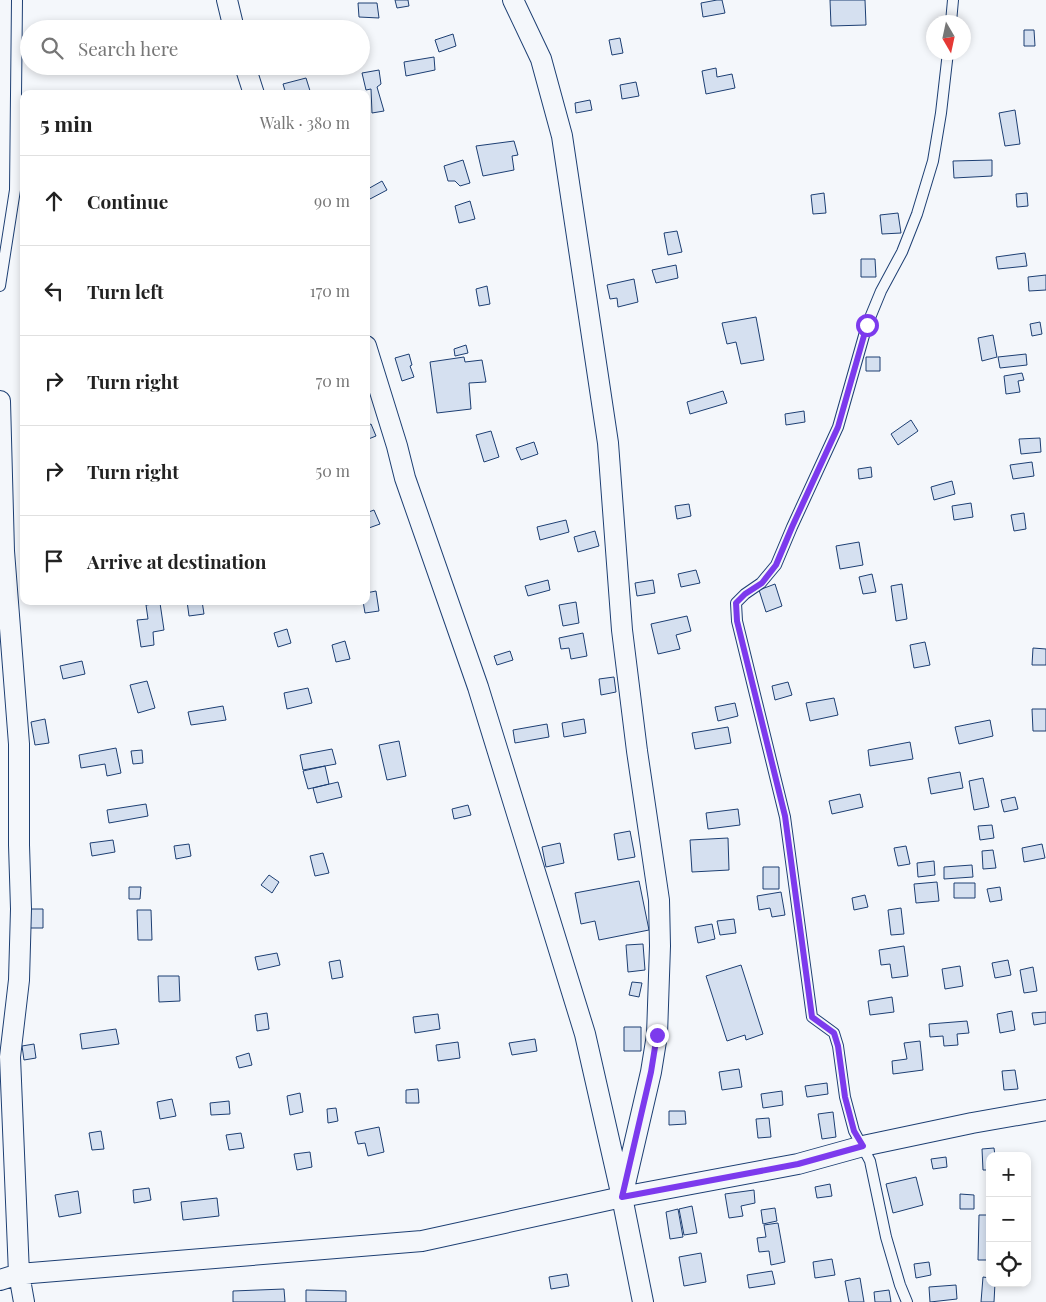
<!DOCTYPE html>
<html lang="en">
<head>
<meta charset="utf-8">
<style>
  body { margin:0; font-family:"Playfair Display",serif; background:#f6f6f6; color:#222 }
  .controls { position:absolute; right:15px; bottom:15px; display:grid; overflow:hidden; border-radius:10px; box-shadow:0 2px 8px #0003 }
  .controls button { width:45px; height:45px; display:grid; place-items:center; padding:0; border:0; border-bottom:1px solid #e0e0e0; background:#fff; color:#222; font:25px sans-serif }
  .compass { position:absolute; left:926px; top:15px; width:45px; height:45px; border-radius:50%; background:#fff; box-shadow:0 2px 8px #0003; rotate:171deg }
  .stop { position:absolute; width:15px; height:15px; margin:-11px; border:4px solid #7c3aed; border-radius:50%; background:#fff }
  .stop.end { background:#7c3aed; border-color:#fff; box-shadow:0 1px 5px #0008 }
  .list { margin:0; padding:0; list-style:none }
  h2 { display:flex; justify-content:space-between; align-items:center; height:65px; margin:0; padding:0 20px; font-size:21px }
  h2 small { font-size:16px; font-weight:400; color:#767676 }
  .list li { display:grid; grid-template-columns:32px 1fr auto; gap:15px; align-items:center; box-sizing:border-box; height:90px; padding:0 20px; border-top:1px solid #e0e0e0 }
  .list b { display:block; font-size:19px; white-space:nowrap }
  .list em { font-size:16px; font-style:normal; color:#767676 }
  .icon { flex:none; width:28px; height:28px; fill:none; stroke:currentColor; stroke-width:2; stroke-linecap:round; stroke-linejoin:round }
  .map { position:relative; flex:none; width:1046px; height:1302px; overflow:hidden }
  .search { position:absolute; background:#fff; box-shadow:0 2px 8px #0003; left:20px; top:20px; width:350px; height:55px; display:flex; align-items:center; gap:12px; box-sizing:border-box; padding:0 18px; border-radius:28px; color:#767676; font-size:19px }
  .panel { position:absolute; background:#fff; box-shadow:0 2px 8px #0003; left:20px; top:90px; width:350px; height:515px; border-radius:10px }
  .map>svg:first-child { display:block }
</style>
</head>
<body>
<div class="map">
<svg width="1046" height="1302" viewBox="0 0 1046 1302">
  <rect width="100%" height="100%" fill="#f4f7fb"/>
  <path fill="#d5e0f0" stroke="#1d3f73" d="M395 0H408L409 6 397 8Z
    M717 0H722L725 13 703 17 701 3Z
    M830 0H865L866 25 831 26Z
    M358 3H377L379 18 359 17Z
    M1024 30H1034L1035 46H1024Z
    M453 34 456 46 439 52 435 40Z
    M620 38 623 53 612 55 609 40Z
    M434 57 435 70 406 76 404 62Z
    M716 68 717 77 732 74 735 88 706 94 702 71Z
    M379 70 381 84 377 87 384 111 372 113 371 89 366 90 362 73Z
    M306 78 311 94H286L283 84Z
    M636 82 639 96 622 99 620 85Z
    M590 100 592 110 576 113 575 103Z
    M1015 110 1020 144 1005 146 999 113Z
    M514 141 518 155 512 156 514 170 483 176 476 146Z
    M463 160 470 183 460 186 455 181H448L444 166Z
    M992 160V176L954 178 953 161Z
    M382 181 387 190 370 199 366 190Z
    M824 193 826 213 813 214 811 195Z
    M1027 193 1028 206 1017 207 1016 194Z
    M470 201 475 219 459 223 455 206Z
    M898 213 901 233 882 234 880 215Z
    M677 231 682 252 668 255 664 233Z
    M1025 253 1027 266 998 269 996 257Z
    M861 259H875L876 277H861Z
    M676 265 678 278 656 283 652 270Z
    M1046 275V290L1029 291 1028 277Z
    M634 279 638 302 618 307 617 298 610 299 607 285Z
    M487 286 490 304 479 306 476 289Z
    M756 317 764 360 741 364 736 342 727 344 722 323Z
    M1040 322 1042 334 1032 336 1030 324Z
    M993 335 997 357 982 361 978 338Z
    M466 345 468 353 455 356 454 349Z
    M409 354 412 365 410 366 414 377 402 381 395 358Z
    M1026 354 1027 365 1000 368 998 357Z
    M464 357 465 362 482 360 486 382 469 383 471 409 437 413 430 362Z
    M866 357H880V371H866Z
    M1022 373 1024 380 1018 381 1020 392 1006 394 1004 376Z
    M723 391 727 403 690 414 687 402Z
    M804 411 805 422 786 425 785 414Z
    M911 420 918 431 898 445 891 434Z
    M371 424 376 436 366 440V426Z
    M491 431 499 457 484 462 476 435Z
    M1040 438 1041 452 1021 454 1019 439Z
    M534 442 538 454 521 460 516 448Z
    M1032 462 1034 476 1013 479 1010 465Z
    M871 467 872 477 859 479 858 469Z
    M952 481 955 494 934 500 931 487Z
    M971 503 973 517 954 520 952 506Z
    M689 504 691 516 677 519 675 506Z
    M374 510 380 524 366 529V513Z
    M1024 513 1026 529 1014 531 1011 515Z
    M566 520 569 532 540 540 537 527Z
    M595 531 599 546 578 552 574 537Z
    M859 542 863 565 840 569 836 546Z
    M696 570 700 583 681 587 678 574Z
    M872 574 876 592 863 594 859 577Z
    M548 580 550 590 528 596 525 586Z
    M653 580 655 593 637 596 635 583Z
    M775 584 782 606 766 612 759 590Z
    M902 584 907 619 896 621 891 586Z
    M376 591 379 611 365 613 363 601H366V593Z
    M187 601H202L204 614 189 616Z
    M576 602 579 623 563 626 559 605Z
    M160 603 164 630 153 632 154 645 141 647 137 620 148 619 146 605Z
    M687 616 691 631 676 635 680 649 658 654 651 624Z
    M287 629 291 643 278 647 274 633Z
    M583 633 587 656 571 659 569 648 561 649 559 638Z
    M345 641 350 659 336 662 332 645Z
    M925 642 930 665 914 668 910 645Z
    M1033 648 1046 649V665H1032Z
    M510 651 513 660 497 665 494 656Z
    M82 661 85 674 63 679 60 666Z
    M614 677 616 692 601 695 599 679Z
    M147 681 155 708 138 713 130 685Z
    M788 682 792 695 775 700 772 686Z
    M308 688 312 703 287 709 284 693Z
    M834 698 838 715 810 721 806 703Z
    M735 703 738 716 718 721 715 707Z
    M223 706 226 720 191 725 188 712Z
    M1032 709H1046V731H1033Z
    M45 719 49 743 35 745 31 722Z
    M584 719 586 733 564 737 562 723Z
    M990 720 993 736 959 744 955 727Z
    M547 724 549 737 515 743 513 730Z
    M728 727 731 743 695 749 692 733Z
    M399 741 406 776 387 780 379 745Z
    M910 742 913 759 870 766 868 750Z
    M116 748 121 773 107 776 105 764 81 768 79 755Z
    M332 749 336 764 303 770 300 755Z
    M142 750 143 763 133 764 131 751Z
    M325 766 329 784 308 789 303 771Z
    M960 772 963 788 931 794 928 778Z
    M983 778 989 807 974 810 969 781Z
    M338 782 342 797 317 803 313 788Z
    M860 794 863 807 832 814 829 801Z
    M1015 797 1018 809 1004 812 1001 800Z
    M146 804 148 816 109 823 107 810Z
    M468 805 471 815 454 819 452 809Z
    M738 809 740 825 708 829 706 813Z
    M992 825 994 838 980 840 978 826Z
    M630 831 635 857 618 860 614 834Z
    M728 838 729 870 692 872 690 840Z
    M113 840 115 852 92 856 90 843Z
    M560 843 564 863 546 867 542 847Z
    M189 844 191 856 176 859 174 846Z
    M1042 844 1045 858 1024 862 1022 848Z
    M906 846 910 864 898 866 894 848Z
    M993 850 996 868 983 869 982 851Z
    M323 853 329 873 315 876 310 856Z
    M934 861 935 875 918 877 917 863Z
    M972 865 973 877 944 879V867Z
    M763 867H779V889H763Z
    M269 875 279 882 272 893 261 885Z
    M639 881 649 930 599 940 595 921 581 924 575 893Z
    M937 882 939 901 916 903 914 884Z
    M954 883H975V898H954Z
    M129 887H141L140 899H129Z
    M1000 887 1002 900 990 902 987 889Z
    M781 892 785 915 772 917 770 908 759 910 757 896Z
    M865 895 868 907 854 910 852 898Z
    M901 908 904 934 891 935 888 910Z
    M28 909H43V928H28Z
    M137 910H151L152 940H138Z
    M734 919 736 933 720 935 717 921Z
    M712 924 715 939 698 943 695 927Z
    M643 944 645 970 628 972 626 945Z
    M904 946 908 976 892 978 890 964 881 965 879 950Z
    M277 953 280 965 258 970 255 957Z
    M340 960 343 977 332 979 329 962Z
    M1008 960 1011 975 995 978 992 963Z
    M741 965 763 1034 746 1040 745 1035 727 1041 706 976Z
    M960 966 963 986 945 989 942 969Z
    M1033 967 1037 991 1024 993 1020 970Z
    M158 976H179L180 1001 159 1002Z
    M632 982 642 983 639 997 629 995Z
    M892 997 894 1012 870 1015 868 1001Z
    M1012 1011 1015 1030 1000 1033 997 1014Z
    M1046 1012V1023L1034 1025 1032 1013Z
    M267 1013 269 1029 257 1031 255 1015Z
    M438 1014 440 1029 415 1033 413 1017Z
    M967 1021 969 1033 957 1034 958 1045 944 1046 943 1036 930 1037 929 1024Z
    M624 1027H641V1051H624Z
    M116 1029 119 1044 82 1049 80 1034Z
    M535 1039 537 1051 512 1055 509 1043Z
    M920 1041 923 1070 893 1074 892 1061 907 1059 904 1043Z
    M458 1042 460 1058 438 1061 436 1045Z
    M34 1044 36 1058 24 1060 22 1046Z
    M249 1053 252 1065 239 1068 236 1057Z
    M739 1069 742 1087 722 1090 719 1072Z
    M1015 1070 1018 1089 1004 1090 1002 1071Z
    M827 1083 828 1094 807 1097 805 1086Z
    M418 1089 419 1103H406V1090Z
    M782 1091 783 1105 763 1108 761 1094Z
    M300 1093 303 1112 290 1115 287 1096Z
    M172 1099 176 1116 160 1119 157 1102Z
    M229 1101 230 1114 211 1115 210 1103Z
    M336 1108 338 1121 328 1123 327 1109Z
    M669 1111H685L686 1124 669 1125Z
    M833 1112 836 1137 822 1139 818 1114Z
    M769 1118 771 1137 758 1138 756 1119Z
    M379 1127 384 1152 368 1156 365 1143 358 1144 355 1132Z
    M101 1131 104 1149 92 1150 89 1133Z
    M241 1133 244 1148 229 1150 226 1135Z
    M994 1148 995 1156H990V1170H983L982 1149Z
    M310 1152 312 1167 297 1170 294 1154Z
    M946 1157 947 1167 933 1169 931 1159Z
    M916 1177 923 1205 893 1213 886 1184Z
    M830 1184 832 1196 817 1198 815 1187Z
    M149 1188 151 1200 134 1203 133 1190Z
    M754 1190 755 1203 741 1206 743 1216 729 1218 725 1194Z
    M78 1191 81 1213 59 1217 55 1195Z
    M960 1194 974 1195V1209H960Z
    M217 1198 219 1216 183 1220 181 1202Z
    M692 1206 697 1233 684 1235 679 1209Z
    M775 1208 777 1221 763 1224 761 1210Z
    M678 1209 683 1237 670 1239 666 1212Z
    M979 1215H990V1260H978Z
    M778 1223 785 1262 771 1265 769 1251 759 1252 757 1238 766 1237 764 1225Z
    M701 1253 706 1282 684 1286 679 1257Z
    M832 1259 835 1275 815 1278 813 1262Z
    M929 1262 931 1275 916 1278 914 1264Z
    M772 1271 775 1284 749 1288 747 1275Z
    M567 1274 569 1286 551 1289 549 1277Z
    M983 1277 990 1278V1283H995L994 1302H981Z
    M860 1278 864 1302H849L845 1281Z
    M956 1285 957 1299 930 1302 929 1287Z
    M284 1289 285 1302H233V1291Z
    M306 1290 346 1291V1302H306Z
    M889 1290 891 1302H875L874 1292Z"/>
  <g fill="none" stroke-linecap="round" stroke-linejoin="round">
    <defs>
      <path id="lane" d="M951 22 953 0
        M0 286 15 190 17 0
        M907 1302 900 1285 886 1237 870 1161 854 1131 845 1097 838 1046 834 1033 812 1017 785 817 737 621 736 603 745 594 761 583 776 565 792 527 838 427 867 325 881 291 902 252 917 214 933 161 941 113 948 52"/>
      <path id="street" d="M227 0 234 29
        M513 0 541 59 562 136 608 443 622 630 637 751 659 900 660 946 657 1035 651 1072 622 1197
        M245 66 254 94
        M366 346 397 446 405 478 478 687 585 1034 622 1197 643 1302
        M0 401 4 551 19 744V845L21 909 19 980 10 1057 19 1274 24 1302
        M0 1280 19 1274 422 1241 622 1197 798 1164 863 1146 972 1123 1046 1110"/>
    </defs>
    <use href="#lane" stroke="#1d3f73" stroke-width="12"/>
    <use href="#street" stroke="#1d3f73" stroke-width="22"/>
    <use href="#lane" stroke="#f4f7fb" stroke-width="10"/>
    <use href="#street" stroke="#f4f7fb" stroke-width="20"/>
  </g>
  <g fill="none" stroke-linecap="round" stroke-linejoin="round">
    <path stroke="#7c3aed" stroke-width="6" d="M657 1035 651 1072 622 1197 798 1164 863 1146 854 1131 845 1097 838 1046 834 1033 812 1017 785 816 737 621 736 603 745 594 762 583 776 565 792 527 838 427 867 325"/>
  </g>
</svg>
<div class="controls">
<button>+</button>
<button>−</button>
<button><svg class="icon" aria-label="locate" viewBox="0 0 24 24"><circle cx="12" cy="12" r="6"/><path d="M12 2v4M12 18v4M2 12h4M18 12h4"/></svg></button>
</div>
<svg class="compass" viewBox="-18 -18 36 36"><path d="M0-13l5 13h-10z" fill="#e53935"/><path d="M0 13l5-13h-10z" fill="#767676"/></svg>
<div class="stop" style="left:867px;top:325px"></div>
<div class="stop end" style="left:657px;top:1035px"></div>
<div class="search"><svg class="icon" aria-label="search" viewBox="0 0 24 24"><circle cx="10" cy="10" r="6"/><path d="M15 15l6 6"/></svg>Search here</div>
<section class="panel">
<h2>5 min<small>Walk · 380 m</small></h2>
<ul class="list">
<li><svg class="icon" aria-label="ahead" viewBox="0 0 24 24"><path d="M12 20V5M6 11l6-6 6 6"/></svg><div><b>Continue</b></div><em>90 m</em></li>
<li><svg class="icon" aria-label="left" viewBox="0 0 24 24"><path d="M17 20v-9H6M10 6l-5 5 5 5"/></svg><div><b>Turn left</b></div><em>170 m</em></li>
<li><svg class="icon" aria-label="right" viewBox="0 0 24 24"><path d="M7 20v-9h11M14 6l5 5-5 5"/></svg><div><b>Turn right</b></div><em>70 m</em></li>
<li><svg class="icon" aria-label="right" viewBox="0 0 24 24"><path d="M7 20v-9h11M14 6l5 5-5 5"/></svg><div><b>Turn right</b></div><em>50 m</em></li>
<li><svg class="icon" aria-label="arrive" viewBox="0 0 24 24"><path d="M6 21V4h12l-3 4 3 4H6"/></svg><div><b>Arrive at destination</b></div></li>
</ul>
</section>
</div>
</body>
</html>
